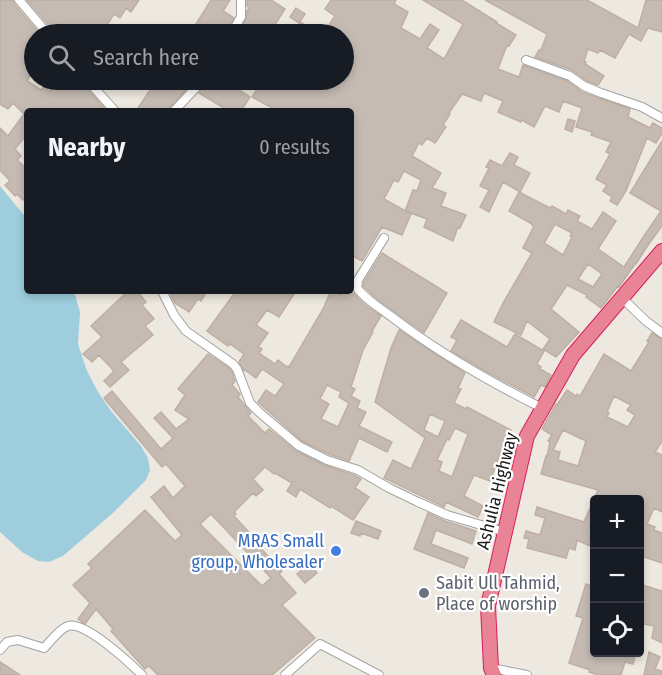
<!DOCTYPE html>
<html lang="en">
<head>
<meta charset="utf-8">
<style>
  body { margin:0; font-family:"Fira Sans Condensed",sans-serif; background:#20242c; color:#f1f3f6 }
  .controls { position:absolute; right:18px; bottom:18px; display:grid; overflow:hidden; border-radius:6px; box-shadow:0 3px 9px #0003 }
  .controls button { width:54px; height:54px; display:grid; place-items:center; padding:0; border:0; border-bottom:2px solid #363941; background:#171b24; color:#f1f3f6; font:30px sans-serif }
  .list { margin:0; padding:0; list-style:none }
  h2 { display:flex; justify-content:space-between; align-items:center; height:78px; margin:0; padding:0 24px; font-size:26px }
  h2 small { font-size:20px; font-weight:400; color:#9ea1a6 }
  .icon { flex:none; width:33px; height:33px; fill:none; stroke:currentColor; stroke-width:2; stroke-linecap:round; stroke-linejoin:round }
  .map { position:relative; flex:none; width:662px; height:675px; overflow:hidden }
  .search { position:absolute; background:#171b24; box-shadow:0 3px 9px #0003; left:24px; top:24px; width:330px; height:66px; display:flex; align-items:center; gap:15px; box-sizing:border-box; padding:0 21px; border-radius:33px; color:#9ea1a6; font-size:22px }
  .panel { position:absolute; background:#171b24; box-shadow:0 3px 9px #0003; left:24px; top:108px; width:330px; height:186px; border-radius:6px }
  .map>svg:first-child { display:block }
</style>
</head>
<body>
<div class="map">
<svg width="662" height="675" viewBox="0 0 662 675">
  <rect width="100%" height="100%" fill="#ede9e0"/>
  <path fill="#9ecedd" d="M0 186 27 219V291H74L80 312 78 344 87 371 98 392 111 411 141 446 148 458 150 470 146 480 114 512 63 556 49 562 38 561 22 552 0 532Z"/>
  <path fill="#c5bbb3" stroke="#bfafa2" stroke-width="1.5" fill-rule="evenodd" d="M0 0H13L14 4 39 33 34 34V70L27 81 41 90 44 86 50 92 60 80H81L83 84 107 111H27V134L15 149 21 156 17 160 27 169V197L23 200 17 194 15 196 5 185 10 181 0 170V128L8 136 24 114 13 103 8 109 0 104Z
    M27 0H139L131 12 126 8 120 18 114 14 101 34H54L53 30Z
    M211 0H230L223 11 234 18 225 34H212L196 24Z
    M247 0H271L285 9 274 26 287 34H265L258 31 256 34H238L246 19 247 11 249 8 247 6Z
    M331 0H396L394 4 408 12 401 28 420 39 430 24 439 30 427 48 444 59 463 24 423 0H462L497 22 496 23 516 35 509 46 507 45 498 69 519 77 523 65 567 81 582 92 630 109 628 117 650 128 653 123 662 128V133L656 143 647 138 626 191 617 205 610 201 612 197 603 191 607 185 596 179 610 154 606 152 611 142 591 135 592 132 576 127 582 108 563 101 559 112 545 106 534 127 522 120 521 122 498 112 503 101 484 93 481 101 462 94 449 113 450 114 443 125 446 127 435 143 427 138 422 145 419 143 412 156 441 173 432 188 446 193 441 206 466 215 460 228 458 227 453 241 424 227 427 219 405 211 413 190 417 191 421 180 404 171 398 182 394 180 384 199 411 214 402 235 382 227 362 261 351 255V111H278L252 97 263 80H344V34H323L335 16 325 9Z
    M485 0H587L638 28 646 0H662V32L648 28 641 41 629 34 615 58 600 50 598 53 588 49 584 61 586 62 585 64 604 76 598 85 587 81 572 70 535 57 539 50H541L547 34Z
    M296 8 305 14 299 23 290 17Z
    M300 22 320 34H293Z
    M158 80H195L170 107 168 111H136L154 84H155Z
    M209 80H240L235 87 250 97 241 111H232L228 108 227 110 199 93 207 84Z
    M568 119 575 121 572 132 565 129Z
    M662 141V226L648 245 636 264H635L619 287 618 286 601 308 586 297 587 295 567 285 551 309 579 332 556 357 543 349 550 339 527 321 521 335 494 322 503 303 532 253 523 248 534 226 532 225V224L509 211 519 192 550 208 552 206 566 214 568 210 580 216 577 221 592 229 603 212 616 221 598 249 624 267 642 239 661 211 630 193ZM555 224 572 233 570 236 572 237 563 255 544 243ZM588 264 602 274 593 287 578 279Z
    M510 153 518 157 514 165 530 173 520 192 503 182 489 212 480 207 489 190 480 186 489 168 486 167 490 160 502 166Z
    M382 253 447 293 424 333 377 299 363 286 364 282Z
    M128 291H137L146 302 142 305 154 319 145 326 153 335 121 362 129 370 110 387 104 381 114 371 99 355 92 362 83 354 102 337 91 326Z
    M173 291H207L201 301 198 299 189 312 175 303 171 295Z
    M236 291H296L279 317 267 310 256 325 268 333 258 347 262 349 259 353 275 364 278 360 287 367 288 366 289 367 323 309 331 291H334L341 295 343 291H349L353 293 365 305 381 316 372 331 373 332 363 350 351 387 355 389 351 396 360 401 357 408 366 412 359 426 392 442 387 452 359 438 349 461 329 454 302 441 258 402 266 390 275 396 284 384 262 369 256 378 245 370 244 371 239 362 244 354 230 344 228 346 207 331ZM327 385 341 392 339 397 349 403 338 427 321 419 329 404 320 399Z
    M461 320 507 347 515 334 544 351 537 364 541 367 540 369 551 375 545 387 541 385 534 397 487 372 451 351 457 340 451 337Z
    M399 330 465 373 458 388 461 389 454 403 466 409 467 407 511 430 502 449 490 481 474 475 464 496 483 506 478 517 446 502 444 507 384 478 393 460 411 469 425 438 375 402 391 348ZM430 414 445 421 438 437 424 430ZM455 428 468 434 452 477 439 471 442 462 437 460 447 439 449 440Z
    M652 333 662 339V441L655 452 662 455V512L654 508 647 524 655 527 654 530 662 533V563L641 556 644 548 639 546V500H594V535L590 546 577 540 575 550 569 548 566 558 527 548 529 539 524 538 526 531 540 535 545 518 535 515 537 507 584 522 598 490 541 474 546 456 547 457 550 442 548 441 552 435 542 429 556 404 557 405 567 390 576 396 577 394 580 396 604 354 631 371 649 342 647 341ZM614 396 631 405 627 410 635 415 628 427 607 417 609 413 607 412ZM563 430 586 441 578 466 558 460 560 452 553 450Z
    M208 354 229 368 232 372 235 381 232 385 240 394 238 397 251 413 248 416 265 433 269 429 296 451 324 465 356 476 361 479 355 488 369 497 353 520 331 506 330 508 300 489 296 497 287 491 292 483 275 473 274 474 265 467 253 479 263 490 256 496 253 493 234 512 236 514 234 516 255 539 254 541 282 571 279 574 296 593 282 605 315 638 272 675H158L149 666 145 669 111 631 113 629 96 609 85 624 78 619 90 603 73 585 92 568 88 564 145 510 175 541 182 535 151 497 164 486 173 498 185 486 166 464 162 467 104 398 112 391 161 449 173 438 154 418 161 412 176 429 189 419 175 410 185 395 178 389ZM211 514 271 578 262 586 200 524Z
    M428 513 445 521 476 531 472 544 436 530 431 544 468 558 464 568 414 549Z
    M356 521 381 531 378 539 361 533 360 536 351 533Z
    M309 564 317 573 305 583 297 574Z
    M586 584 594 587V652H636L633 664 625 662 621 675H598L589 672 590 670 569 663 583 618 576 616Z
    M639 584 662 591V643L652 638 654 626 639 623Z
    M649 652 660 657 655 669 662 671V675H644Z
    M0 662 20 675H0Z"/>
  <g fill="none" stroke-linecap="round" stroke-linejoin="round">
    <defs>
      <path id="street" d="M19 0 48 34
        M231 34 241 17V0
        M526 60 570 76 584 86 601 93 642 107 662 118
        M87 80 115 111
        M174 111 203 80
        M384 238 358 280 357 288C366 300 380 308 392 317 439 353 490 382 542 408
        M162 291 174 315 186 331 233 364 237 369 250 403 260 413 299 446 327 460 358 470 389 488 418 502 447 515 505 532
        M622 298 646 321 662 333
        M0 650 7 642 18 640 44 648C51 641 59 629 68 626 85 621 130 663 142 675
        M491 668 527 675
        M285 675 320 644 379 675"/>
      <path id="highway" d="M494 675 491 668 488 606 527 436 573 355 662 251"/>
    </defs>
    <use href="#street" stroke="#a2a2a2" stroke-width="10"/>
    <use href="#highway" stroke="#da1e5c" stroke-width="16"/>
    <use href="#street" stroke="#fff" stroke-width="8"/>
    <use href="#highway" stroke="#e88495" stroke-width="14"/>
  </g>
  <circle fill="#3f7fe0" stroke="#fff" stroke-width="2" cx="336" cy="551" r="6"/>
  <circle fill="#6b7280" stroke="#fff" stroke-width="2" cx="424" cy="593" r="6"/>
  <g text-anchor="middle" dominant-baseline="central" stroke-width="4.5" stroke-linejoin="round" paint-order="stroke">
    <g font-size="18" fill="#1b1b1b" stroke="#fff">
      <text transform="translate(497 491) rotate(-76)">Ashulia Highway</text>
    </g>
    <g font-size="18" fill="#366cbe" stroke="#fff" text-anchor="end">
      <text x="324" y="541">MRAS Small<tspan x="324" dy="21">group, Wholesaler</tspan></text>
    </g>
    <g font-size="18" fill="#5b616d" stroke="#fff" text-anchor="start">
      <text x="436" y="583">Sabit Ull Tahmid,<tspan x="436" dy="21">Place of worship</tspan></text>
    </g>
  </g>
</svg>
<div class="controls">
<button>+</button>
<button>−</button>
<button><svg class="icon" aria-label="locate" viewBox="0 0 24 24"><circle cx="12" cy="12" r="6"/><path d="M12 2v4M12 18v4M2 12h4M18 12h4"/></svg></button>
</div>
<div class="search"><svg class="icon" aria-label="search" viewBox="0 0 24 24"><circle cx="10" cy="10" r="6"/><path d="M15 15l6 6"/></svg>Search here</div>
<section class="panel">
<h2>Nearby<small>0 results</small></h2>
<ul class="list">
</ul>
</section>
</div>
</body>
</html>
